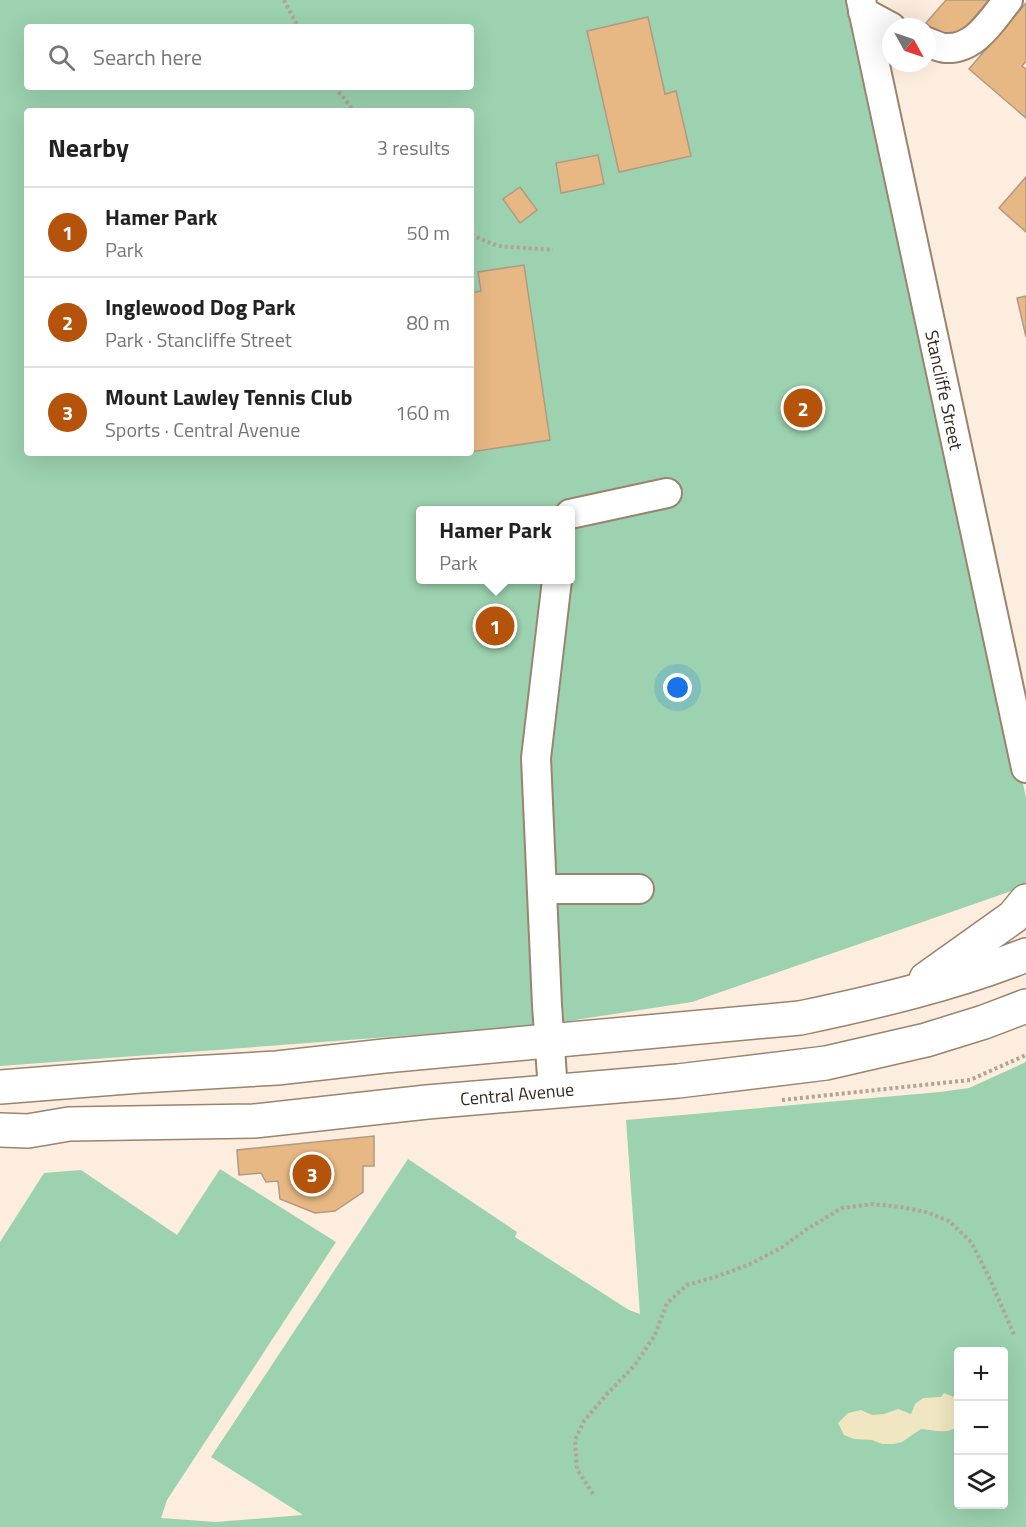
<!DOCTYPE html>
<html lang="en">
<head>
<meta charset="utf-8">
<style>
  body { margin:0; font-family:"Titillium Web",sans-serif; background:#f2f2f2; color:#222 }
  .controls { position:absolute; right:18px; bottom:18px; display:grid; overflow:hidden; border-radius:6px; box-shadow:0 6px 24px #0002 }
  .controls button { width:54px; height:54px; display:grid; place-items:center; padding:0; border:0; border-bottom:2px solid #e0e0e0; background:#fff; color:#222; font:30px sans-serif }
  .compass { position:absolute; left:882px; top:18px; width:54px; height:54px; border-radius:50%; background:#fff; box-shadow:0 6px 24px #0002; rotate:130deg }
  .you { position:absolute; left:678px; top:688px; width:21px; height:21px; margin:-15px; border:4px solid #fff; border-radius:50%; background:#1a73e8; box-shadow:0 0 0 9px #1a73e833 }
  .badge { display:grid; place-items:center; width:39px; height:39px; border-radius:50%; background:#b45309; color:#fff; font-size:20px; font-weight:700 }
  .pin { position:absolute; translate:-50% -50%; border:3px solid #fff; box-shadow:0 2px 6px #0006 }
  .popup { position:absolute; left:416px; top:506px; width:159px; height:78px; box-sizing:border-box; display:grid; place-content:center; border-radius:6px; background:#fff; filter:drop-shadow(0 2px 4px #0005); font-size:20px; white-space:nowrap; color:#767676 }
  .popup b { font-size:22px; color:#222 }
  .popup::after { content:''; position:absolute; left:50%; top:100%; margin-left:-12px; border:12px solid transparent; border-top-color:#fff }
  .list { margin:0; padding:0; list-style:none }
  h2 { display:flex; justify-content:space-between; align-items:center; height:78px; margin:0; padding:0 24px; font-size:26px }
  h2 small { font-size:20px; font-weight:400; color:#767676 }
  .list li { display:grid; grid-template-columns:39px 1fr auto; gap:18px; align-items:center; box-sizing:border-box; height:90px; padding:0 24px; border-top:2px solid #e0e0e0 }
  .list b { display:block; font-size:22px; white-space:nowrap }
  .list p { margin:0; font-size:20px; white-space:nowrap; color:#767676 }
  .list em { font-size:20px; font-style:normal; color:#767676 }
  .icon { flex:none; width:33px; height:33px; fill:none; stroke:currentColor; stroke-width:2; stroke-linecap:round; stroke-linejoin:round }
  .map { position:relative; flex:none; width:1026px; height:1527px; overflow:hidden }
  .search { position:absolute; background:#fff; box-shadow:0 6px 24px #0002; left:24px; top:24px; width:450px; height:66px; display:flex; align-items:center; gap:15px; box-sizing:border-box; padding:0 21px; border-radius:6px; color:#767676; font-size:22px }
  .panel { position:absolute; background:#fff; box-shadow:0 6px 24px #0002; left:24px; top:108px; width:450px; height:348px; border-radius:6px }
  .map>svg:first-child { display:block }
</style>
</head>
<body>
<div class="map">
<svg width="1026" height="1527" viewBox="0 0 1026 1527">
  <rect width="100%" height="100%" fill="#fcedde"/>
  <path fill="#9cd2af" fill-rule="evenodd" d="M0 0H858L863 12 1026 798V886L692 1002 536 1026 0 1066ZM27 27H471V87H27ZM27 111H471V453H27ZM420 510H570V580H420Z
    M1026 1062V1527H0V1242L44 1173 81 1170 177 1235 220 1169 336 1242 167 1500 161 1518 216 1522 303 1515 211 1457 408 1159 517 1232 515 1237 629 1310 640 1314 626 1120 940 1092 969 1088ZM958 1352H1004V1504H958Z"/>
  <path fill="#f0e6c1" d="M944 1393 954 1397 958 1403V1426C947 1435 934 1430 921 1429L902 1442 894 1444H882L872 1440 854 1439 844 1435 838 1423 848 1413 861 1410 872 1415 884 1414 898 1409 911 1414 915 1404 923 1398 941 1397Z"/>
  <path fill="#e7b883" stroke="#b09a82" stroke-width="1.5" d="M946 0H989L951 45 926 23Z
    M1026 3V61L1022 66 1026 69V118L969 69Z
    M648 17 665 94 676 91 691 156 619 172 587 31Z
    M598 155 604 184 561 193 556 163Z
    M1026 177V232L999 208Z
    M520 187 537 210 520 223 503 199Z
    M524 265 550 440 471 452V293L481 291 478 272Z
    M1026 296V337L1017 298Z
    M374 1136V1166H363V1192L335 1211 315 1213 280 1199 278 1181 266 1182 261 1173 239 1175 237 1150Z"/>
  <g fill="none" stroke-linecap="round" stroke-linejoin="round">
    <defs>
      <path id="minor" d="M861 0 1026 768
        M863 12 891 27
        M927 42C933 44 940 48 945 48 975 50 992 20 1008 0
        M570 514 667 493
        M542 889H639
        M553 1091 547 1005 536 758 557 580"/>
      <path id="major" d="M926 979 1013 917 1026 901
        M0 1087 140 1076 277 1068 384 1056 800 1018C876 1002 953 984 1026 955
        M0 1130 28 1131 69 1124 254 1121 427 1102 678 1081 826 1063 926 1040 984 1022 1026 1006"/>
    </defs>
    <use href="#minor" stroke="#99846d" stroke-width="32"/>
    <use href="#major" stroke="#99846d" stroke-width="36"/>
    <path stroke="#b1a497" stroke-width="4" stroke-dasharray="3 3" stroke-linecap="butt" d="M284 0 298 27
      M335 87 354 111
      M471 235 498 246 553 250
      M782 1100 970 1080 1026 1055
      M593 1494 577 1469 575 1440 584 1421 607 1394 634 1366 655 1335 667 1303 687 1285 715 1277 748 1265 781 1248 807 1229 842 1208 873 1204 901 1207 926 1212 949 1221 971 1242 989 1277 1015 1337"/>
    <use href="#minor" stroke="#fff" stroke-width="28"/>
    <use href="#major" stroke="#fff" stroke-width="33"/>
  </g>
  <g text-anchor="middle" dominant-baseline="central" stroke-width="5" stroke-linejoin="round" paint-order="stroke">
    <g font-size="18" fill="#322920" stroke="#fff">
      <text transform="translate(944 390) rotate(78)">Stancliffe Street</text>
      <text transform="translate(517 1094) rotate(-5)">Central Avenue</text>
    </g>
  </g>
</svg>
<div class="controls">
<button>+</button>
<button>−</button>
<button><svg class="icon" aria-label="layers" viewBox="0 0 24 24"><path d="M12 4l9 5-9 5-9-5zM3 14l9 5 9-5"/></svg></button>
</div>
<svg class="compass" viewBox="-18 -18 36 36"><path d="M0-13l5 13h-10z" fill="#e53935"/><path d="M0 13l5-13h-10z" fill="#767676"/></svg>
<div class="you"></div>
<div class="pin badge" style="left:495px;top:626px">1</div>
<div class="popup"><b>Hamer Park</b>Park</div>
<div class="pin badge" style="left:803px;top:408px">2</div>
<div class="pin badge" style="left:312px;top:1174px">3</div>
<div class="search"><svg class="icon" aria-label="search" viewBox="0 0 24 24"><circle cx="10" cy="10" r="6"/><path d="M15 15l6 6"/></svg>Search here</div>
<section class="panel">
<h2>Nearby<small>3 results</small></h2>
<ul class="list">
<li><span class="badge">1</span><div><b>Hamer Park</b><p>Park</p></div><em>50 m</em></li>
<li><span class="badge">2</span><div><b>Inglewood Dog Park</b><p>Park · Stancliffe Street</p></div><em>80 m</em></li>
<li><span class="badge">3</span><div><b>Mount Lawley Tennis Club</b><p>Sports · Central Avenue</p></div><em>160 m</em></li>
</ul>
</section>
</div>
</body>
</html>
